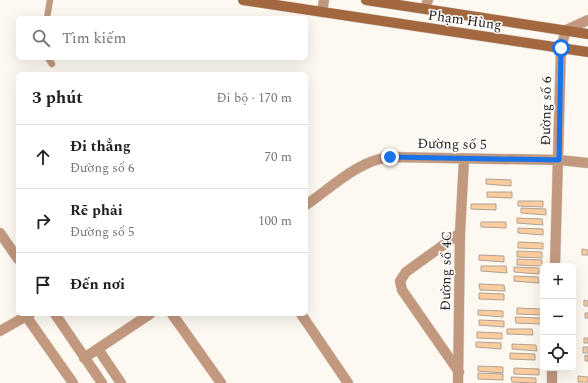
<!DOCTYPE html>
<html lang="vi">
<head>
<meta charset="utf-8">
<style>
  body { margin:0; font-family:Spectral,serif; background:#f6f6f6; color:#202124 }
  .controls { position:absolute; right:12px; bottom:12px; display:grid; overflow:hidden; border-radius:6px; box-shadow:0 4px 16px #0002 }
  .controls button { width:36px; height:36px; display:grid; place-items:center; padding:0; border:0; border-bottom:1px solid #e0e0e0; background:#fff; color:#202124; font:20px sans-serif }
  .stop { position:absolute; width:12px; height:12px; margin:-9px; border:3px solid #1a73e8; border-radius:50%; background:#fff }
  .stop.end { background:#1a73e8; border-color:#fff; box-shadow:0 1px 4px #0008 }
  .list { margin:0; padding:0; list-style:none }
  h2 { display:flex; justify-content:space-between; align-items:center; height:52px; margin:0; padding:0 16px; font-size:17px }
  h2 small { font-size:13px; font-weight:400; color:#757577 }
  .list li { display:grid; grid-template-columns:26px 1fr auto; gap:12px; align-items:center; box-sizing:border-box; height:64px; padding:0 16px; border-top:1px solid #e0e0e0 }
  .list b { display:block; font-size:15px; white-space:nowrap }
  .list p { margin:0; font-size:13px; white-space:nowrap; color:#757577 }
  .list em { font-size:13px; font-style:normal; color:#757577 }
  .icon { flex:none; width:22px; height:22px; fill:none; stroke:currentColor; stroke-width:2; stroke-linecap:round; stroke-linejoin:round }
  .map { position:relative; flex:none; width:588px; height:383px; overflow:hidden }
  .search { position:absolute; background:#fff; box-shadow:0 4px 16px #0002; left:16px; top:16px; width:292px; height:44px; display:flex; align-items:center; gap:10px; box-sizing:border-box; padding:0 14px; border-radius:6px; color:#757577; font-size:15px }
  .panel { position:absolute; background:#fff; box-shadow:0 4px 16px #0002; left:16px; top:72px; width:292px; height:244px; border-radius:6px }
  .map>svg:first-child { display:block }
</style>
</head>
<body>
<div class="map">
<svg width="588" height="383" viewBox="0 0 588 383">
  <rect width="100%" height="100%" fill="#fef9f0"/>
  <path fill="#facc9e" stroke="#aea296" d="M486 179 511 180V186L486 184Z
    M487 192H512V198L487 197Z
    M518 201H543V207L518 206Z
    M471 204H496V210L471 209Z
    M521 208 546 209V215L521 213Z
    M517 218 542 219 543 225 517 223Z
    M481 222H506V228L481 227Z
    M518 228 543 229V235L518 233Z
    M518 242 543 243V249L518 248Z
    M582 249 588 250V255H582Z
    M517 251 542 252V258L517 257Z
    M479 255 504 256V262L479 260Z
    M517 259 542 260V266L517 265Z
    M481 266H506L507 273 481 271Z
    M514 267 539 268V274L514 272Z
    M514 276 538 277 539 283 514 281Z
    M479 284 504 285 505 291 480 290Z
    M479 293 504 294V300L479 299Z
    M584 300 588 301V306H584Z
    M517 308 542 309V315L517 314Z
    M478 310 503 311V317L478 315Z
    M585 313H588V318H585Z
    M515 317 540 318 541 324 516 323Z
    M479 320 504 321V327L479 325Z
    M507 329H532L533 335 507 334Z
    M477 332 502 333V339L477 338Z
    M584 338H588V343H584Z
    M476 342 501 343V349L476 347Z
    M512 344 536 345 537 351 512 349Z
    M583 347H588V353H583Z
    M510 353 535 354V360L510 359Z
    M585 355 588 356V361H585Z
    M478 366 503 367V373L478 371Z
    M514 368 539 369V375L514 374Z
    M478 373 503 374V380L478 379Z
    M578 376 588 377V382H578Z
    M511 377 536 378V383L512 382Z"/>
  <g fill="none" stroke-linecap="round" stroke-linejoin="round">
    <defs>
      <path id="service" d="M47 18 50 0
        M48 58 52 64"/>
      <path id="minor" d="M425 8 428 0
        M322 12 324 0
        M306 205C332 187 359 160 390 157L559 160 588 163
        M0 233 18 259
        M555 266 561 48 566 30 588 20
        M55 314 102 383
        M172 314 221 383
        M301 314 348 383
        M26 316 73 383
        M0 331 30 314
        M98 349 121 383
        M84 358 150 314
        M459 372 402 290 400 281 406 272 460 233
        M458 383 460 233 464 159
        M552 383V368"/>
      <path id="secondary" d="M243 0 588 52
        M366 0 588 34"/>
    </defs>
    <use href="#service" stroke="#dbd6ce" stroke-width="7"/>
    <use href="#minor" stroke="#dbd6ce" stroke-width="11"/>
    <use href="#secondary" stroke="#dbd6ce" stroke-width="11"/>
    <use href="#service" stroke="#c2987e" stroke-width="6"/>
    <use href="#minor" stroke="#c2987e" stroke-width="10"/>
    <use href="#secondary" stroke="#a46840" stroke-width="10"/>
  </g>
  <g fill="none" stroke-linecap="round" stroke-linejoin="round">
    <path stroke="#1a73e8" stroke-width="5" d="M390 157 559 160 561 48"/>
  </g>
  <g text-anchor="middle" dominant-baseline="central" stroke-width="3" stroke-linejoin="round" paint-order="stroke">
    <g font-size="14" fill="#24211b" stroke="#fff">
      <text transform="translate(465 20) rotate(8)">Phạm Hùng</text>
      <text transform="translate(546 111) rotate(-89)">Đường số 6</text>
      <text transform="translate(452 144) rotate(1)">Đường số 5</text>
      <text transform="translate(446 271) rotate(-89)">Đường số 4C</text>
    </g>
  </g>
</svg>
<div class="controls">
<button>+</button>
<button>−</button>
<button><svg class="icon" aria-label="locate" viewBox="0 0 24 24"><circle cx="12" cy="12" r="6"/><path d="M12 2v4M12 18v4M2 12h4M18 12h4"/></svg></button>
</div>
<div class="stop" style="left:561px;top:48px"></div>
<div class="stop end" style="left:390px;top:157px"></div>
<div class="search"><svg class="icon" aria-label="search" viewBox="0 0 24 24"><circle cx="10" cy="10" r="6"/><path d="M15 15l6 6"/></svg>Tìm kiếm</div>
<section class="panel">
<h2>3 phút<small>Đi bộ · 170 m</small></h2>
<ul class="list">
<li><svg class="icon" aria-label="ahead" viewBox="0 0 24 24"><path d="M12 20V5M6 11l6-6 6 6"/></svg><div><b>Đi thẳng</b><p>Đường số 6</p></div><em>70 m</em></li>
<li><svg class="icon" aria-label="right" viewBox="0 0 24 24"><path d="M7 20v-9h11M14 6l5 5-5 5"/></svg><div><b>Rẽ phải</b><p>Đường số 5</p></div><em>100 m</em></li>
<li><svg class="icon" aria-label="arrive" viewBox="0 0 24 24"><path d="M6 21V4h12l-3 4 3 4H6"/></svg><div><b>Đến nơi</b></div></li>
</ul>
</section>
</div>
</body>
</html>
